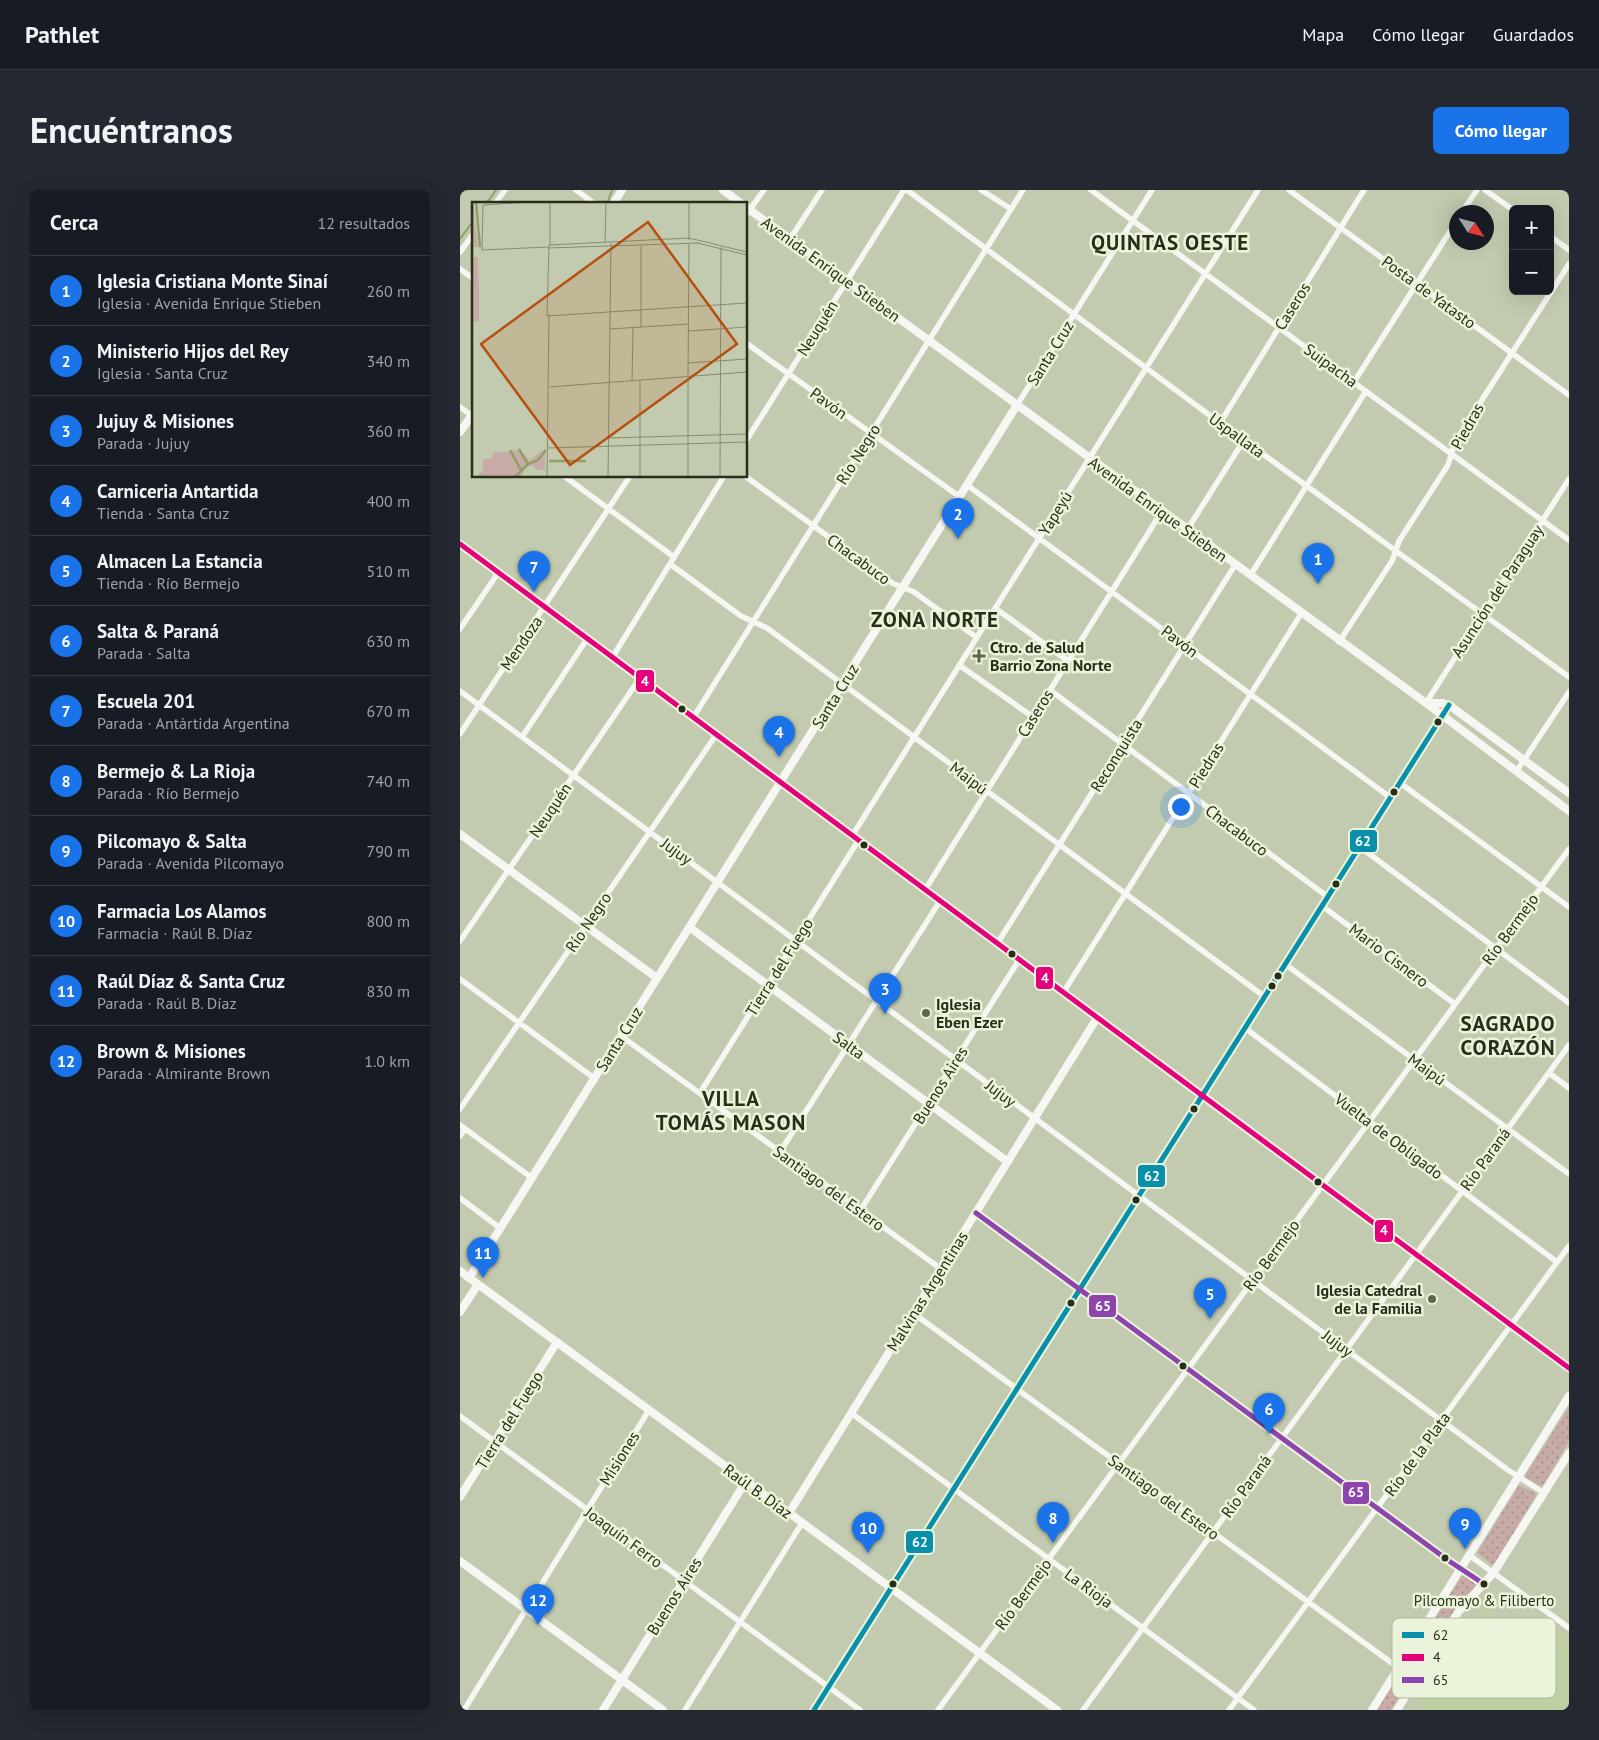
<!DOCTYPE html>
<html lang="es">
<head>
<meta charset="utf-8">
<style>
  body { margin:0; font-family:"PT Sans",sans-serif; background:#242831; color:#f1f3f6 }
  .controls { position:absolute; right:15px; top:15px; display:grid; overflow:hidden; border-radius:8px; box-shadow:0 5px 20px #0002 }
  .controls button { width:45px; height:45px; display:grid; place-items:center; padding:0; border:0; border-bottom:1px solid #363941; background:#171b24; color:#f1f3f6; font:25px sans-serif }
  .compass { position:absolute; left:989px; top:15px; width:45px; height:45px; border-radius:50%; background:#171b24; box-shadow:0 5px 20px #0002; rotate:126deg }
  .you { position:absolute; left:720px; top:616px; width:18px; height:18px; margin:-12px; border:4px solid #fff; border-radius:50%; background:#1a73e8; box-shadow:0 0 0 8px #1a73e833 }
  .badge { display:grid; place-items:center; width:32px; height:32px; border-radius:50%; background:#1a73e8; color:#fff; font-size:16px; font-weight:700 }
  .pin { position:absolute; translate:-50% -41px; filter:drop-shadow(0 1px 2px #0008) }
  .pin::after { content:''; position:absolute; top:26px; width:18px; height:15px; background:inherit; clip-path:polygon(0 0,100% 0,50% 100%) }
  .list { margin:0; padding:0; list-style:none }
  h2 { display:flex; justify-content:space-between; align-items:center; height:65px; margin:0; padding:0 20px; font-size:21px }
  h2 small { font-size:16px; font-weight:400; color:#9ea1a6 }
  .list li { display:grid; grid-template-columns:32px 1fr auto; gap:15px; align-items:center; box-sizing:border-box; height:70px; padding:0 20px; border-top:1px solid #363941 }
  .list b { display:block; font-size:19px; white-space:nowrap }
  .list p { margin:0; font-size:16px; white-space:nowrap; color:#9ea1a6 }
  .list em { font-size:16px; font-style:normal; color:#9ea1a6 }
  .map { position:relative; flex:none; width:1109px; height:1520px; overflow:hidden; border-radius:8px }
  header { display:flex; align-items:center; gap:30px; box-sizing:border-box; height:70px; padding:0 25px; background:#171b24; border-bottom:1px solid #363941 }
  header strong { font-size:24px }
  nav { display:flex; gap:28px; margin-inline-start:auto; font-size:18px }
  .intro { display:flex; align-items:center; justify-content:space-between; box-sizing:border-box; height:120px; padding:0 30px }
  h1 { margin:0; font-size:35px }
  .button { padding:12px 22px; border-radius:8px; background:#1a73e8; color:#fff; font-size:18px; font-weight:700 }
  main { display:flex; gap:30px; padding:0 30px }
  aside { flex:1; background:#171b24; border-radius:8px; box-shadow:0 5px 20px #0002 }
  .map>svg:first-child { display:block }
</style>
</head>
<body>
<header>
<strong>Pathlet</strong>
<nav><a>Mapa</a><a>Cómo llegar</a><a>Guardados</a></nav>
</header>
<div class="intro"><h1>Encuéntranos</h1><a class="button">Cómo llegar</a></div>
<main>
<aside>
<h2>Cerca<small>12 resultados</small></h2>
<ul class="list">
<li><span class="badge">1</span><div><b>Iglesia Cristiana Monte Sinaí</b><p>Iglesia · Avenida Enrique Stieben</p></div><em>260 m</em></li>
<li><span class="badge">2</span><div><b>Ministerio Hijos del Rey</b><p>Iglesia · Santa Cruz</p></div><em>340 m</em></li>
<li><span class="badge">3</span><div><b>Jujuy &amp; Misiones</b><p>Parada · Jujuy</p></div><em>360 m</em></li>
<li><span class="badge">4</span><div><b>Carniceria Antartida</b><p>Tienda · Santa Cruz</p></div><em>400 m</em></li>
<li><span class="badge">5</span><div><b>Almacen La Estancia</b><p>Tienda · Río Bermejo</p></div><em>510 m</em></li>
<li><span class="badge">6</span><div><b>Salta &amp; Paraná</b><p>Parada · Salta</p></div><em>630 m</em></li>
<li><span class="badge">7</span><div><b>Escuela 201</b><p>Parada · Antártida Argentina</p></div><em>670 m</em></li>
<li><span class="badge">8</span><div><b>Bermejo &amp; La Rioja</b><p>Parada · Río Bermejo</p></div><em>740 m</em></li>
<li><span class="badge">9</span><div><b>Pilcomayo &amp; Salta</b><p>Parada · Avenida Pilcomayo</p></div><em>790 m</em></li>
<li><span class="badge">10</span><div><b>Farmacia Los Alamos</b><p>Farmacia · Raúl B. Díaz</p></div><em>800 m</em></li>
<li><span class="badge">11</span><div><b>Raúl Díaz &amp; Santa Cruz</b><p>Parada · Raúl B. Díaz</p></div><em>830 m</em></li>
<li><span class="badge">12</span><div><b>Brown &amp; Misiones</b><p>Parada · Almirante Brown</p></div><em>1.0 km</em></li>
</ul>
</aside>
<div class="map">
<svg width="1109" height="1520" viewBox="0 0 1109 1520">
  <defs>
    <pattern id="grass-dots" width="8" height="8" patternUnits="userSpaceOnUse" patternTransform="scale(1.25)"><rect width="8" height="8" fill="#c8aba7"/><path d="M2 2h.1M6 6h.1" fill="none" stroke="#a28c87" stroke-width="1.8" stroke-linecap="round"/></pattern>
  </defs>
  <rect width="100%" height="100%" fill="#c2cbaf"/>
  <path fill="#c0cfa1" d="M1024 1418 1064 1447 1079 1427 1109 1449V1520H959Z"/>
  <path fill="url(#grass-dots)" d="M1109 1217V1251L1084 1294 1080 1296 1067 1288 1066 1284Z
    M1059 1295 1075 1303 1076 1306 1035 1373 1032 1374 1017 1363Z
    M1004 1385 1015 1392 1016 1396 997 1416 958 1476 952 1478 949 1470 1001 1387Z
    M940 1488 945 1490 946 1495 931 1520H917L935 1491Z"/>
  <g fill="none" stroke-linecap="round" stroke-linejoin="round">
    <path stroke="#8fa067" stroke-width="2" d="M26 14 36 0
      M147 14 152 0
      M0 49 14 30"/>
    <path stroke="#f6f7f3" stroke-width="5.5" d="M116 0 135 14
      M447 0 752 227 1109 487
      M521 0 551 19
      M631 0 1109 350
      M829 0 1109 205
      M1025 0 1053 20
      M35 14 45 0
      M1002 22 1017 0
      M286 25 304 0
      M1090 46 1109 60
      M330 49 362 0
      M0 62 14 43
      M0 79 14 89
      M286 153 500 307
      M894 192 996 32
      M557 215 692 0
      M0 217 11 225
      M760 233 904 0
      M286 251 444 0
      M104 286 214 367
      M285 286 432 393 454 402 516 447
      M507 295 931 608
      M727 340 784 250
      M210 374 281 426 307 438 805 807
      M790 386 906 201
      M535 418 608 471
      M0 439 38 383
      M879 452 932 371 939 351 988 275 995 252 1109 74
      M152 468 264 286
      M499 475 573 527
      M590 500 868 707
      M0 501 1048 1280 1084 1303
      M966 513 1109 289
      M233 528 563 0
      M0 544 170 286
      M62 547 127 449
      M1056 582 1109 502
      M940 593 1109 717
      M392 646 798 0
      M900 657 1109 813
      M465 700 702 321
      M862 716 995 814
      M0 751 180 488
      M537 754 775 375
      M825 774 1109 984
      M0 789 134 888
      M603 803 841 424
      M785 838 1097 1072
      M161 846 481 1079
      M1089 883 1109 898
      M240 903 398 651
      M0 919 256 545
      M0 935 72 988
      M0 946 5 939
      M320 962 480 711
      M0 1008 40 1038
      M400 1021 559 770
      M453 1123 955 1490
      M391 1223 794 1520
      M0 1226 400 1520
      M1009 1365 1109 1438
      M4 1520 189 1220
      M225 1520 342 1333
      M478 1520 1109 659
      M623 1520 1109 855
      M769 1520 1109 1056"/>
    <path stroke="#f6f7f3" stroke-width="8" d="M263 0 282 14
      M153 14 162 0
      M286 17 966 513 1109 621
      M0 242 14 222
      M0 354 1109 1178
      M966 513H982L989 515 1109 603
      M0 644 197 788
      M229 737 548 972
      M516 1023 989 1371 1024 1394
      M0 1081 597 1520
      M9 1088 557 215
      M0 1122 18 1094
      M0 1307 97 1152
      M329 1323 637 828
      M0 1371 203 1520
      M143 1520 286 1291
      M354 1520 989 515
      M912 1520 1109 1206
      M937 1520 999 1421 1034 1382 1109 1263"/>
    <defs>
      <path id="bus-1" d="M354 1520 989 515"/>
      <path id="bus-2" d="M0 354 1109 1178"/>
      <path id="bus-3" d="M516 1023 989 1371 1024 1394"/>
    </defs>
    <use href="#bus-1" stroke="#ebf4da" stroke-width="9"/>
    <use href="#bus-2" stroke="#ebf4da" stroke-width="9"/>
    <use href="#bus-3" stroke="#ebf4da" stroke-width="9"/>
    <use href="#bus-1" stroke="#0890aa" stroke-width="5"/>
    <use href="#bus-2" stroke="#e5007d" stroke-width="5"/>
    <use href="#bus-3" stroke="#8e44ad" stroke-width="5"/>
  </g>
  <g fill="#5d654e" stroke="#ebf4da" stroke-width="2">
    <path d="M516.5 458.5h5v5h5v5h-5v5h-5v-5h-5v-5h5z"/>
    <circle cx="466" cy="823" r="5"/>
    <circle cx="972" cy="1109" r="5"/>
  </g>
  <g fill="#272e19" stroke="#ebf4da" stroke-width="2">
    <circle cx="222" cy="519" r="4.5"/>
    <circle cx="978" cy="532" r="4.5"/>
    <circle cx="934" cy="602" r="4.5"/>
    <circle cx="404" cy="655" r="4.5"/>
    <circle cx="876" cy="694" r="4.5"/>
    <circle cx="552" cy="764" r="4.5"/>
    <circle cx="818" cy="786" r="4.5"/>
    <circle cx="812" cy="796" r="4.5"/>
    <circle cx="734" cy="919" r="4.5"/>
    <circle cx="858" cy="992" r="4.5"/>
    <circle cx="676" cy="1010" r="4.5"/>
    <circle cx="611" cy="1113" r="4.5"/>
    <circle cx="723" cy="1176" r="4.5"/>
    <circle cx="985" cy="1368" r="4.5"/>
    <circle cx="433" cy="1394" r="4.5"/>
    <circle cx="1024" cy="1394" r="4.5"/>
  </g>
  <g text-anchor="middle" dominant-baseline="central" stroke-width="5" stroke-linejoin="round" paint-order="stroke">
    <g font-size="15" fill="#272e19" stroke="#ebf4da">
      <text x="1024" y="1410">Pilcomayo &amp; Filiberto</text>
    </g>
    <g font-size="16" fill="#272e19" stroke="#ebf4da">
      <text transform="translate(371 79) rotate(36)">Avenida Enrique Stieben</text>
      <text transform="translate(969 102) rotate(36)">Posta de Yatasto</text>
      <text transform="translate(832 116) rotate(-58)">Caseros</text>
      <text transform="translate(357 138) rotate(-58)">Neuquén</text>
      <text transform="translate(590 163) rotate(-58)">Santa Cruz</text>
      <text transform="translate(871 175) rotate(36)">Suipacha</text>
      <text transform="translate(369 213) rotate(36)">Pavón</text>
      <text transform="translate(1007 236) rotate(-61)">Piedras</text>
      <text transform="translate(777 245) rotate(36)">Uspallata</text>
      <text transform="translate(398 264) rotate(-58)">Río Negro</text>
      <text transform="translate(698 319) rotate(36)">Avenida Enrique Stieben</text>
      <text transform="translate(595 323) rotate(-58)">Yapeyú</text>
      <text transform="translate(399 369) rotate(36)">Chacabuco</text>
      <text transform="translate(1037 401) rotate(-57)">Asunción del Paraguay</text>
      <text transform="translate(720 451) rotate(37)">Pavón</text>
      <text transform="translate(61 453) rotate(-56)">Mendoza</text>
      <text transform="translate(375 506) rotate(-58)">Santa Cruz</text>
      <text transform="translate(575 523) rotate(-58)">Caseros</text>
      <text transform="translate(656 565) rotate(-58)">Reconquista</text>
      <text transform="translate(746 575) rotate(-58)">Piedras</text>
      <text transform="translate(509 588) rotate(37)">Maipú</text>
      <text transform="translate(90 620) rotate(-56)">Neuquén</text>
      <text transform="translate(777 640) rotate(37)">Chacabuco</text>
      <text transform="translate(217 661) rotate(36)">Jujuy</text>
      <text transform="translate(128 732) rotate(-56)">Río Negro</text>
      <text transform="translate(1050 739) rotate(-54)">Río Bermejo</text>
      <text transform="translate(929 765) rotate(37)">Mario Cisnero</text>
      <text transform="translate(319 777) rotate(-58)">Tierra del Fuego</text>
      <text transform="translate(159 849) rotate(-58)">Santa Cruz</text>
      <text transform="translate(389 855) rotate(36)">Salta</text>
      <text transform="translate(967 879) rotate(36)">Maipú</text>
      <text transform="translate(480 895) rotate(-58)">Buenos Aires</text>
      <text transform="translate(541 903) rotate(37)">Jujuy</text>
      <text transform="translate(929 946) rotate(37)">Vuelta de Obligado</text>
      <text transform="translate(1025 969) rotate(-54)">Río Paraná</text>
      <text transform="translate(369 998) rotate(36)">Santiago del Estero</text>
      <text transform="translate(811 1065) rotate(-54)">Río Bermejo</text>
      <text transform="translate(467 1101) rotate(-58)">Malvinas Argentinas</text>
      <text transform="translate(878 1153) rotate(37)">Jujuy</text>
      <text transform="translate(49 1230) rotate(-58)">Tierra del Fuego</text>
      <text transform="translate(957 1264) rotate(-54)">Río de la Plata</text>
      <text transform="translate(159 1268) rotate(-58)">Misiones</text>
      <text transform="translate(786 1296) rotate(-54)">Río Paraná</text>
      <text transform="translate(298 1301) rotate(36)">Raúl B. Díaz</text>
      <text transform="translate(704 1307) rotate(36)">Santiago del Estero</text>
      <text transform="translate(164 1347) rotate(36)">Joaquín Ferro</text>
      <text transform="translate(629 1398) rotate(36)">La Rioja</text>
      <text transform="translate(563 1404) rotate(-54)">Río Bermejo</text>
      <text transform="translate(214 1406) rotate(-58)">Buenos Aires</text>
    </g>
    <g font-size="16" font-weight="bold" fill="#272e19" stroke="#ebf4da" text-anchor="start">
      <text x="530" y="457">Ctro. de Salud<tspan x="530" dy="18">Barrio Zona Norte</tspan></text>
      <text x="476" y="814">Iglesia<tspan x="476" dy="18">Eben Ezer</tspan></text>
      <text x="962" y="1100" text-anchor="end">Iglesia Catedral<tspan x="962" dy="18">de la Familia</tspan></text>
    </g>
    <g font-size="21" font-weight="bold" letter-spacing="1" fill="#272e19" stroke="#ebf4da">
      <text x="710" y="52">QUINTAS OESTE</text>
      <text x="475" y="429">ZONA NORTE</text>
      <text x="1048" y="833">SAGRADO<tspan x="1048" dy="24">CORAZÓN</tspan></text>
      <text x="271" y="908">VILLA<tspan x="271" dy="24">TOMÁS MASON</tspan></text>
    </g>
  </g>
  <g transform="translate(12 12)">
    <rect width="275" height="275" fill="#c2cbaf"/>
    <path d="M0 0H1L6 45H0ZM0 49 1 55H6L7 92H0Z" fill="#c8aba7"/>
    <path d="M0 92H7V119L0 120Z" fill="#c8aba7"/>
    <path d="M48 248 57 258 73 247V268H66L59 263 52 267 49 275H4L11 268V257L20 256 21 251Z" fill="#c8aba7"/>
    <path fill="none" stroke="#8fa067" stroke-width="2.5" d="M4 0 8 45M47 247 56 262M38 248 49 268M77 259H114M43 275 56 262 66 258 74 248"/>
    <path fill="none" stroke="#848c73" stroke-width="1" d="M56 0 11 3 10 48 76 45M217 38V0M133 41 134 0M225 41 275 53M78 43V0M76 46 227 41M75 114 77 43 217 36 275 50M75 114 275 101M169 125V44M138 127 217 122M217 129 275 125M216 161 275 157M216 174 217 42M160 179 161 126M77 185 275 170M137 236 275 232M76 246 275 240M75 275 77 112M136 275 139 41M168 275V179M216 275V176M248 275 249 45"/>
    <path fill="#b84e0f" fill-opacity="0.15" stroke="#b84e0f" stroke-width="2.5" d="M176 20 265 142 98 263 9 142Z"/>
    <rect width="275" height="275" fill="none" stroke="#272e19" stroke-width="2.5"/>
  </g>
  <rect x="932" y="1428" width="164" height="80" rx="8" fill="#ebf4da" stroke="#b0b9a0" stroke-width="1"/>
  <rect x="942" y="1442" width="22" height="6" fill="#0890aa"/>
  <rect x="942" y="1464" width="22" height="7" fill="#e5007d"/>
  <rect x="942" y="1487" width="22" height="6" fill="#8e44ad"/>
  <g font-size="14" fill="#272e19">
    <text x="973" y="1450">62</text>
    <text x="973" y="1472">4</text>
    <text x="973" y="1495">65</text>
  </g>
  <g stroke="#ebf4da" stroke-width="2">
    <rect x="175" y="479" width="20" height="24" rx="5" fill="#e5007d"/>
    <rect x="889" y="639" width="29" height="24" rx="5" fill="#0890aa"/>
    <rect x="575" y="776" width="19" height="24" rx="5" fill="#e5007d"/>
    <rect x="677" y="974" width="29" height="24" rx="5" fill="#0890aa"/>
    <rect x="914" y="1029" width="20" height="24" rx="5" fill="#e5007d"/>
    <rect x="628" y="1104" width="29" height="24" rx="5" fill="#8e44ad"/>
    <rect x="882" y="1291" width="28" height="24" rx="5" fill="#8e44ad"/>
    <rect x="445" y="1340" width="29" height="24" rx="5" fill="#0890aa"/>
  </g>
  <g font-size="14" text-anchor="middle" font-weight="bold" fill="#fff">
    <text x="185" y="496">4</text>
    <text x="903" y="656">62</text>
    <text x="585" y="793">4</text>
    <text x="692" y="991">62</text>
    <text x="924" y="1045">4</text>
    <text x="643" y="1121">65</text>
    <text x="896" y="1307">65</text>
    <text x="460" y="1357">62</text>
  </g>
</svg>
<div class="controls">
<button>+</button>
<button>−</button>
</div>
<svg class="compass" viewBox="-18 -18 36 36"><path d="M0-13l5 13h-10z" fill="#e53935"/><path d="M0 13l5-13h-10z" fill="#9ea1a6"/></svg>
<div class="you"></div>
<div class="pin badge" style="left:858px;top:394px">1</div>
<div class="pin badge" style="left:498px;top:349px">2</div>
<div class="pin badge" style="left:425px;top:824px">3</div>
<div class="pin badge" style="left:319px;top:567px">4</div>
<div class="pin badge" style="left:750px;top:1129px">5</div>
<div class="pin badge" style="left:809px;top:1244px">6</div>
<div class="pin badge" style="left:74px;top:402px">7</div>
<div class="pin badge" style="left:593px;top:1353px">8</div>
<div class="pin badge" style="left:1005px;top:1359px">9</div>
<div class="pin badge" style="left:408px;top:1363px">10</div>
<div class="pin badge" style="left:23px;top:1088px">11</div>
<div class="pin badge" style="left:78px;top:1435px">12</div>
</div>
</main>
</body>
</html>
